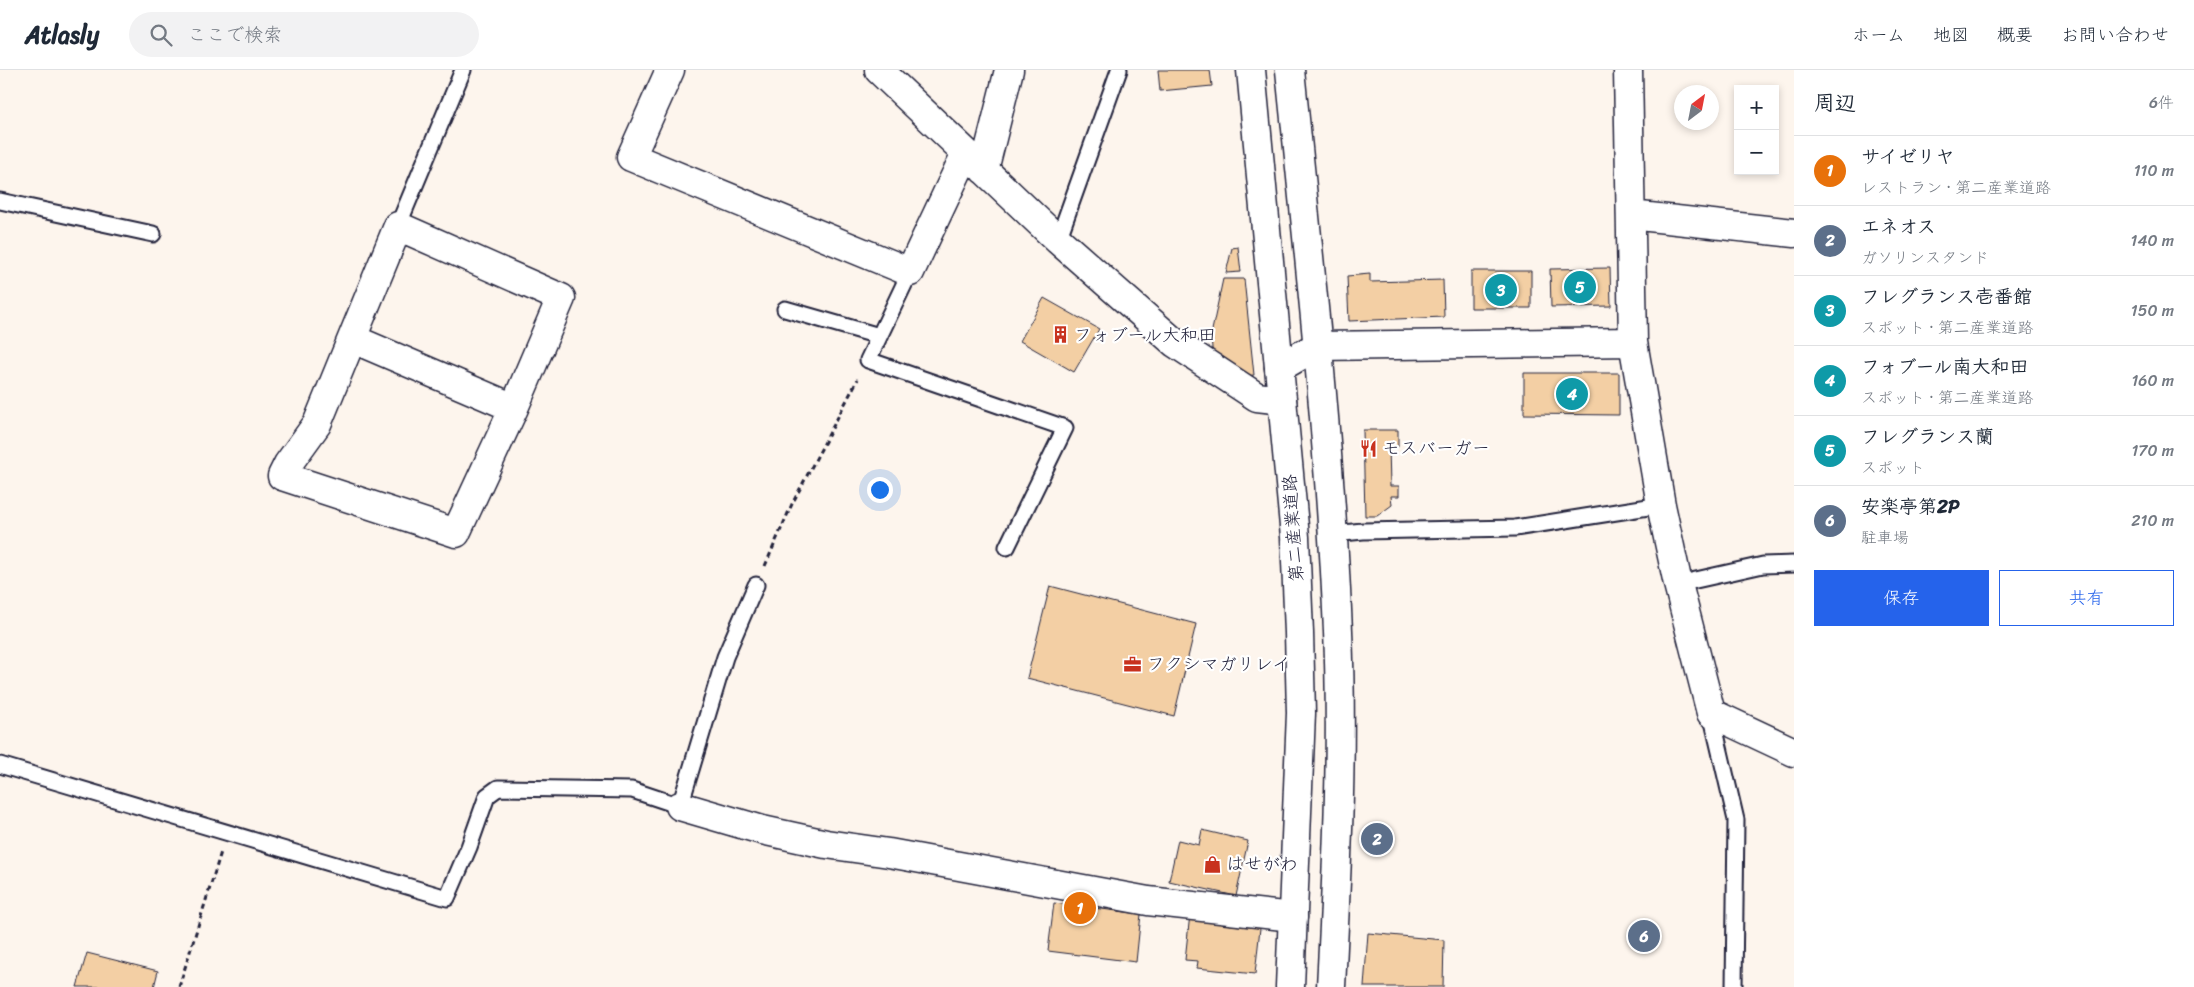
<!DOCTYPE html>
<html lang="ja">
<head>
<meta charset="utf-8">
<style>
  body { margin:0; font-family:Sriracha,"Klee One",sans-serif; background:#f2f2f3; color:#1f2937 }
  .controls { position:absolute; right:15px; top:15px; display:grid; overflow:hidden; border-radius:0px; box-shadow:0 2px 8px #0003 }
  .controls button { width:45px; height:45px; display:grid; place-items:center; padding:0; border:0; border-bottom:1px solid #e0e1e3; background:#fff; color:#1f2937; font:25px sans-serif }
  .compass { position:absolute; left:1674px; top:15px; width:45px; height:45px; border-radius:50%; background:#fff; box-shadow:0 2px 8px #0003; rotate:32deg }
  .you { position:absolute; left:879px; top:419px; width:18px; height:18px; margin:-12px; border:4px solid #fff; border-radius:50%; background:#1a73e8; box-shadow:0 0 0 8px #1a73e833 }
  .badge { display:grid; place-items:center; width:32px; height:32px; border-radius:50%; background:#2563eb; color:#fff; font-size:16px; font-weight:700 }
  .pin { position:absolute; translate:-50% -50%; border:2px solid #fff; box-shadow:0 1px 5px #0006 }
  .list { margin:0; padding:0; list-style:none }
  h2 { display:flex; justify-content:space-between; align-items:center; height:65px; margin:0; padding:0 20px; font-size:21px }
  h2 small { font-size:16px; font-weight:400; color:#747a83 }
  .list li { display:grid; grid-template-columns:32px 1fr auto; gap:15px; align-items:center; box-sizing:border-box; height:70px; padding:0 20px; border-top:1px solid #e0e1e3 }
  .list b { display:block; font-size:19px; white-space:nowrap }
  .list p { margin:0; font-size:16px; white-space:nowrap; color:#747a83 }
  .list em { font-size:16px; font-style:normal; color:#747a83 }
  .actions { display:flex; gap:10px; padding:15px 20px }
  .actions a { flex:1; padding:11px 0; border:1px solid #2563eb; border-radius:0px; text-align:center; font-size:18px; color:#2563eb }
  .actions .main { background:#2563eb; color:#fff }
  .icon { flex:none; width:28px; height:28px; fill:none; stroke:currentColor; stroke-width:2; stroke-linecap:round; stroke-linejoin:round }
  .map { position:relative; flex:none; width:1794px; height:917px; overflow:hidden }
  header { display:flex; align-items:center; gap:30px; box-sizing:border-box; height:70px; padding:0 25px; background:#fff; border-bottom:1px solid #e0e1e3 }
  header strong { font-size:24px }
  nav { display:flex; gap:28px; margin-inline-start:auto; font-size:18px }
  .search { width:350px; height:45px; background:#f2f2f3; display:flex; align-items:center; gap:12px; box-sizing:border-box; padding:0 18px; border-radius:28px; color:#747a83; font-size:19px }
  main { display:flex }
  aside { flex:1; background:#fff }
  .map>svg:first-child { display:block }
</style>
</head>
<body>
<header>
<strong>Atlasly</strong>
<div class="search"><svg class="icon" aria-label="search" viewBox="0 0 24 24"><circle cx="10" cy="10" r="6"/><path d="M15 15l6 6"/></svg>ここで検索</div>
<nav><a>ホーム</a><a>地図</a><a>概要</a><a>お問い合わせ</a></nav>
</header>
<main>
<div class="map">
<svg width="1794" height="917" viewBox="0 0 1794 917">
  <rect width="100%" height="100%" fill="#fdf5ed"/>
  <filter id="ink" filterUnits="userSpaceOnUse"><feTurbulence type="fractalNoise" baseFrequency=".02" numOctaves="2"/><feDisplacementMap in="SourceGraphic" scale="10" xChannelSelector="R" yChannelSelector="G"/><feConvolveMatrix kernelMatrix="1 2 1 2 8 2 1 2 1" color-interpolation-filters="sRGB"/></filter>
  <g filter="url(#ink)">
    <path fill="#f3cfa4" stroke="#22223b" d="M1158 0H1210L1212 16 1160 21Z
      M1238 177 1241 202 1226 203 1232 178Z
      M1610 198 1611 236 1551 237 1550 199Z
      M1471 201H1531V238H1471Z
      M1370 204V212L1443 210 1444 247 1349 251 1347 206Z
      M1223 209H1244L1254 305 1236 307 1213 291 1211 265Z
      M1044 228 1099 259 1074 302 1020 271Z
      M1524 303H1619V345L1524 344Z
      M1363 360H1398V377L1389 376 1390 416H1399V426H1391L1392 435 1377 446H1365Z
      M1050 516 1196 554 1174 646 1027 608Z
      M1202 760 1248 771 1236 826 1169 811 1178 770 1199 775Z
      M1054 833 1141 844 1136 892 1048 881Z
      M1190 844 1223 848 1222 854 1260 858 1255 904 1197 898 1198 891 1185 890Z
      M1368 863 1444 870 1443 917H1364Z
      M87 883 158 901 154 917H77Z"/>
    <g fill="none" stroke-linecap="round" stroke-linejoin="round">
      <defs>
        <path id="lane" d="M0 131 153 164
          M398 156 463 0
          M1058 170 1119 0
          M910 202 868 290 1065 358 1007 477
          M785 239 879 266
          M1333 464 1363 461 1515 458 1661 435
          M1678 514 1763 495 1794 494
          M1711 643 1736 750 1734 917
          M0 695 447 828 469 777 487 726 498 718 632 720 680 736 725 587 756 515"/>
        <path id="street" d="M670 0 631 87 910 202 966 83
          M879 0 1058 170 1175 273 1257 327 1282 330
          M1628 0 1633 272 1661 435 1678 514 1711 643 1794 682
          M984 100 1009 0
          M1631 145 1794 163
          M353 269 514 338 561 228 398 156 317 354 288 394 282 406 456 463 514 338
          M1279 298 1317 276 1633 272
          M680 736 762 760 826 774 889 783 1148 831 1293 847"/>
        <path id="primary" d="M1251 0 1295 467 1299 563 1301 643 1290 917
          M1290 0C1309 187 1330 374 1338 561 1343 680 1337 799 1331 917"/>
      </defs>
      <use href="#lane" stroke="#22223b" stroke-width="19"/>
      <use href="#street" stroke="#22223b" stroke-width="31"/>
      <use href="#primary" stroke="#22223b" stroke-width="31"/>
      <path stroke="#22223b" stroke-width="3" stroke-dasharray="5 4" stroke-linecap="butt" d="M765 496 792 434 858 309
        M179 917 221 782"/>
      <use href="#lane" stroke="#fff" stroke-width="15"/>
      <use href="#street" stroke="#fff" stroke-width="28"/>
      <use href="#primary" stroke="#fff" stroke-width="28"/>
    </g>
  </g>
  <defs>
    <symbol id="building-bare" viewBox="-9 -9 18 18"><path d="M-4-6H4V6H1V3H-1V6H-4ZM-2.5-4.3h1.7v1.8h-1.7ZM.8-4.3h1.7v1.8H.8ZM-2.5-1h1.7V.8h-1.7ZM.8-1h1.7V.8H.8Z" fill="#c8321e" stroke="#fff" stroke-width="2.5" paint-order="stroke"/></symbol>
    <symbol id="restaurant-bare" viewBox="-9 -9 18 18"><path d="M-5-6h1v4h1v-4h1v4h1v-4h1v5L-1.5 .5V6h-2V.5L-5-1ZM5-6V6H3V1.5H1.5Q1.5-4 5-6Z" fill="#c8321e" stroke="#fff" stroke-width="2.5" paint-order="stroke"/></symbol>
    <symbol id="office-bare" viewBox="-9 -9 18 18"><path d="M-6-3h4V-5.5h4V-3h4V5H-6ZM-1-4.5V-3h2v-1.5ZM-6 0V1H6V0Z" fill="#c8321e" stroke="#fff" stroke-width="2.5" paint-order="stroke"/></symbol>
    <symbol id="shop-bare" viewBox="-9 -9 18 18"><path d="M-5-2.5h2.3a2.7 3.5 0 0 1 5.4 0H5L5.5 6h-11ZM-1.5-2.5h3a1.5 2.3 0 0 0-3 0Z" fill="#c8321e" stroke="#fff" stroke-width="2.5" paint-order="stroke"/></symbol>
  </defs>
  <g fill-rule="evenodd">
    <use href="#building-bare" x="1048" y="252" width="25" height="25"/>
    <use href="#restaurant-bare" x="1356" y="366" width="25" height="25"/>
    <use href="#office-bare" x="1120" y="582" width="25" height="25"/>
    <use href="#shop-bare" x="1200" y="782" width="25" height="25"/>
  </g>
  <g text-anchor="middle" dominant-baseline="central" stroke-width="4.5" stroke-linejoin="round" paint-order="stroke">
    <g font-size="18" fill="#22223b" stroke="#fff" text-anchor="start">
      <text x="1074" y="265">フォブール大和田</text>
      <text x="1382" y="378">モスバーガー</text>
      <text x="1147" y="594">フクシマガリレイ</text>
      <text x="1226" y="794">はせがわ</text>
    </g>
    <g font-size="18" fill="#22223b" stroke="#fff">
      <text transform="translate(1293 458) rotate(-94)">第二産業道路</text>
    </g>
  </g>
</svg>
<div class="controls">
<button>+</button>
<button>−</button>
</div>
<svg class="compass" viewBox="-18 -18 36 36"><path d="M0-13l5 13h-10z" fill="#e53935"/><path d="M0 13l5-13h-10z" fill="#747a83"/></svg>
<div class="you"></div>
<div class="pin badge" style="left:1080px;top:838px;background:#e8710a">1</div>
<div class="pin badge" style="left:1377px;top:769px;background:#5c6f8a">2</div>
<div class="pin badge" style="left:1501px;top:220px;background:#0f9aa8">3</div>
<div class="pin badge" style="left:1572px;top:324px;background:#0f9aa8">4</div>
<div class="pin badge" style="left:1580px;top:217px;background:#0f9aa8">5</div>
<div class="pin badge" style="left:1644px;top:866px;background:#5c6f8a">6</div>
</div>
<aside>
<h2>周辺<small>6件</small></h2>
<ul class="list">
<li><span class="badge" style="background:#e8710a">1</span><div><b>サイゼリヤ</b><p>レストラン · 第二産業道路</p></div><em>110 m</em></li>
<li><span class="badge" style="background:#5c6f8a">2</span><div><b>エネオス</b><p>ガソリンスタンド</p></div><em>140 m</em></li>
<li><span class="badge" style="background:#0f9aa8">3</span><div><b>フレグランス壱番館</b><p>スポット · 第二産業道路</p></div><em>150 m</em></li>
<li><span class="badge" style="background:#0f9aa8">4</span><div><b>フォブール南大和田</b><p>スポット · 第二産業道路</p></div><em>160 m</em></li>
<li><span class="badge" style="background:#0f9aa8">5</span><div><b>フレグランス蘭</b><p>スポット</p></div><em>170 m</em></li>
<li><span class="badge" style="background:#5c6f8a">6</span><div><b>安楽亭第2P</b><p>駐車場</p></div><em>210 m</em></li>
</ul>
<div class="actions"><a class="main">保存</a><a>共有</a></div>
</aside>
</main>
</body>
</html>
